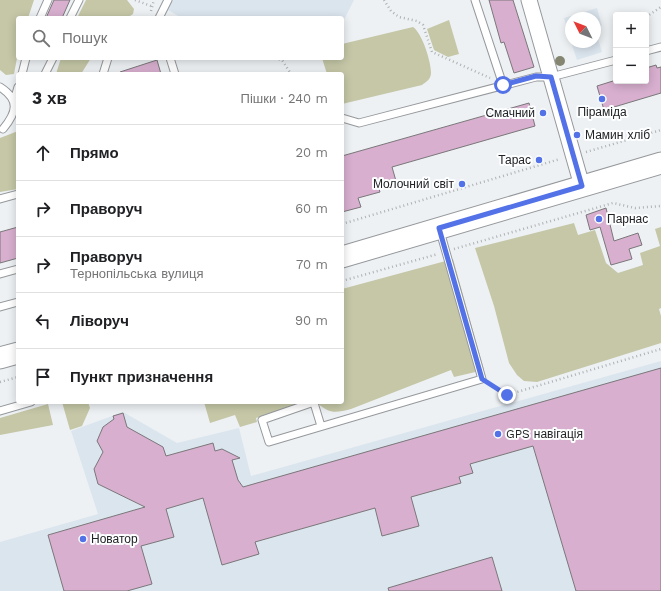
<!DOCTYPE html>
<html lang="uk">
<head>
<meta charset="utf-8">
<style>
  body { margin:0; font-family:"Work Sans",sans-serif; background:#f6f6f6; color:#202124 }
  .controls { position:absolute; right:12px; top:12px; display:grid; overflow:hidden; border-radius:4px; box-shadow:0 2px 10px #0003 }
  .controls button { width:36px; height:36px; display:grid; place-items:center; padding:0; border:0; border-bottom:1px solid #e0e0e0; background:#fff; color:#202124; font:20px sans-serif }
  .compass { position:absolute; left:565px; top:12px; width:36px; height:36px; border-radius:50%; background:#fff; box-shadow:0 2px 10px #0003; rotate:312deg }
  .stop { position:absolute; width:12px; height:12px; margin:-9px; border:3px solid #5372e7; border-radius:50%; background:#fff }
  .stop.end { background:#5372e7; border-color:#fff; box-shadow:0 1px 4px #0008 }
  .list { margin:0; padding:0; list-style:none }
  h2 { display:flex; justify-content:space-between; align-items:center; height:52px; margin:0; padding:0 16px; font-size:17px }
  h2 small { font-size:13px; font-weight:400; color:#757577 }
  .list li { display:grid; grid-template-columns:26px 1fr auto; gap:12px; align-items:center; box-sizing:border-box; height:56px; padding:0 16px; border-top:1px solid #e0e0e0 }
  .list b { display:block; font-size:15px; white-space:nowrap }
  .list p { margin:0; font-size:13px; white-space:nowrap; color:#757577 }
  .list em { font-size:13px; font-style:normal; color:#757577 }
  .icon { flex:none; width:22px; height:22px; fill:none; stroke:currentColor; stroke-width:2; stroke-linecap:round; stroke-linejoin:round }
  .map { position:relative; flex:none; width:661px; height:591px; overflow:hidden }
  .search { position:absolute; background:#fff; box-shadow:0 2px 10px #0003; left:16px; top:16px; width:328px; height:44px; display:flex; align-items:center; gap:10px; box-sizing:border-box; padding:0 14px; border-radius:4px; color:#757577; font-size:15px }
  .panel { position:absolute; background:#fff; box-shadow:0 2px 10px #0003; left:16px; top:72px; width:328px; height:332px; border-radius:4px }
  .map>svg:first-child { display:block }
</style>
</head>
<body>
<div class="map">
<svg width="661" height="591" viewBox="0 0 661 591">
  <rect width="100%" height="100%" fill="#edf1f4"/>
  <path fill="#dbe5ee" d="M164 0H354L344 20H342V18L180 17 161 6Z
    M597 8 602 26 595 29V18H571V42L564 18Z
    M595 29 602 52 577 60 571 42H595Z
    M661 361V591H0V542L98 514 71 431 123 412 177 443 239 428 251 476Z"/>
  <path fill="#c5c7a7" d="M0 0H34L28 18H18L17 58 14 74 6 75 0 70Z
    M86 0H127L134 9 133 14 127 18H77Z
    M449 20 459 54 448 57 434 50 427 29Z
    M413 27C422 33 431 61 431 73 431 79 426 82 422 85L342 104V74H327L322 58H342V44Z
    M61 58H91L81 74H56Z
    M18 131V189L0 192V138Z
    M574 223 578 235 595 230 606 263 618 273 643 265 640 253 660 246 655 229 661 227V308L659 309 661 316V343L537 382 524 381 517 375 509 363 494 306 475 248Z
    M453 259 484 370 454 377 451 370 351 409C335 413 330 414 317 403L316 402H342V289Z
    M62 402H88L90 408 82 426 70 430Z
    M204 402H303L299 405 256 418 257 422 240 427 235 415 210 423Z
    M48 404 53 425 0 435V418Z"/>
  <path fill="#d8afcf" stroke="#7a7779" d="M54 0H70L62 18H46Z
    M489 0H513L534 67 514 73 504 42 501 43Z
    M157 60 161 74H120V72Z
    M656 65 657 68 661 67V93L604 110 597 86 613 81H646V68Z
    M529 103 535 126 392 167 396 181 378 186 380 192 358 198 361 207 342 212V156Z
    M606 208 614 241 638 233 642 245 629 249 632 259 611 265 600 227 590 230 586 215Z
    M18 227V258L0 263V232Z
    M661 368V591H576L533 446 470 464 473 473 459 477 461 483 411 497 419 526 382 536 375 508 255 542 259 554 222 565 203 498 166 509 174 537 141 546 152 584 127 591H64L48 535 145 507 98 484 94 469 103 452 97 441 103 427 114 419 113 416 123 413 127 427 163 447 166 456 213 443 215 451 222 449 240 458 232 460 238 480 243 487Z
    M492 557 502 591H389L388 588Z"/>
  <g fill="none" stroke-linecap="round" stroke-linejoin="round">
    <defs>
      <path id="lane" d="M475 0 503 85
        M40 18 48 0
        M70 18 79 0
        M159 18 168 0
        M646 51 661 47
        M170 58 175 74
        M22 74 26 58
        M45 74 53 58
        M103 74 108 58
        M0 87C20 100 17 112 3 129
        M14 101 18 87
        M342 118 359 123 536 77H551L616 60
        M0 199 18 194
        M0 274 18 269
        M0 307 18 302
        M314 402 262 420 269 442 482 379 440 231
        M314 403 321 426
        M0 411 31 402"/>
      <path id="street" d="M529 0 582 186"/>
      <path id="secondary" d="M342 257 661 163
        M0 358 18 353"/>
    </defs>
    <use href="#lane" stroke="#96999c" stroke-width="9"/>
    <use href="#street" stroke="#96999c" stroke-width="17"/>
    <use href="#secondary" stroke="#96999c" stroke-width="23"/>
    <path stroke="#afb2b4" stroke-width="2.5" stroke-dasharray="1 3" stroke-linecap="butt" d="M135 0 151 6
      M384 0 391 11 399 17 417 21 423 25 432 52 490 78
      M151 11 154 0
      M646 17 661 7
      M271 58 282 60 291 74
      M586 152 661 130
      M342 224 560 159
      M454 249 613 203 635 208 661 206
      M342 281 438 254
      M0 382 18 377
      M489 384 507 395 661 349"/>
    <use href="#lane" stroke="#fff" stroke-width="7"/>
    <use href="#street" stroke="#fff" stroke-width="15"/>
    <use href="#secondary" stroke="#fff" stroke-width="21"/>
  </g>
  <circle fill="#848672" cx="560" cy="61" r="5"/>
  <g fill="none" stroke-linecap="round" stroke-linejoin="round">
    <path stroke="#5372e7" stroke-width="5" d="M503 85 536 76 551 77 582 186 439 228 482 379 507 395"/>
  </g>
  <g fill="#5372e7" stroke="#fcfeff" stroke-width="1.5">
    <circle cx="602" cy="99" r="4"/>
    <circle cx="543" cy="113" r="4"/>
    <circle cx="577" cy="135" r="4"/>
    <circle cx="539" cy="160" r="4"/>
    <circle cx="462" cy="184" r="4"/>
    <circle cx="599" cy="219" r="4"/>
    <circle cx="498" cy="434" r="4"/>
    <circle cx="83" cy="539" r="4"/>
  </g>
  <g text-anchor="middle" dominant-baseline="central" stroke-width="4" stroke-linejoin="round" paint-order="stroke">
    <g font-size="12" fill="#222324" stroke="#fcfeff" text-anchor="start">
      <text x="602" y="112" text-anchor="middle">Піраміда</text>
      <text x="535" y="113" text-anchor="end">Смачний</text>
      <text x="585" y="135">Мамин хліб</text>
      <text x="531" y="160" text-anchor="end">Тарас</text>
      <text x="454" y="184" text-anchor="end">Молочний світ</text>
      <text x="607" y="219">Парнас</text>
      <text x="506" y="434">GPS навігація</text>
      <text x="91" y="539">Новатор</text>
    </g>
  </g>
</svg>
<div class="controls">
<button>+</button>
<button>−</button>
</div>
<svg class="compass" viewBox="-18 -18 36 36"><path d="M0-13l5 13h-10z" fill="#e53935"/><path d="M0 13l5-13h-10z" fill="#757577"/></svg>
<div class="stop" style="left:503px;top:85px"></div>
<div class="stop end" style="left:507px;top:395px"></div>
<div class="search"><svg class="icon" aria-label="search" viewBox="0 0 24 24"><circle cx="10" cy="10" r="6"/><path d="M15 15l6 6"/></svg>Пошук</div>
<section class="panel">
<h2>3 хв<small>Пішки · 240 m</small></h2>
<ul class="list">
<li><svg class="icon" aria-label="ahead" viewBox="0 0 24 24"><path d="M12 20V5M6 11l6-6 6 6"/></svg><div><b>Прямо</b></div><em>20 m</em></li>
<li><svg class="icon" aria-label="right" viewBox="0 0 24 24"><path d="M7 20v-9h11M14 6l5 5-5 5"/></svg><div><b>Праворуч</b></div><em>60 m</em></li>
<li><svg class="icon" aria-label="right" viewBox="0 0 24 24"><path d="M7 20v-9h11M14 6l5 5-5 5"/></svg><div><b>Праворуч</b><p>Тернопільська вулиця</p></div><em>70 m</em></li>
<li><svg class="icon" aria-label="left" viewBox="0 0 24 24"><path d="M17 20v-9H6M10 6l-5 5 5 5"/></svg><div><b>Ліворуч</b></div><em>90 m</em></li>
<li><svg class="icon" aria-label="arrive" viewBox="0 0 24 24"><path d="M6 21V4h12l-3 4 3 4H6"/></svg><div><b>Пункт призначення</b></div></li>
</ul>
</section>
</div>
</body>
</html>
